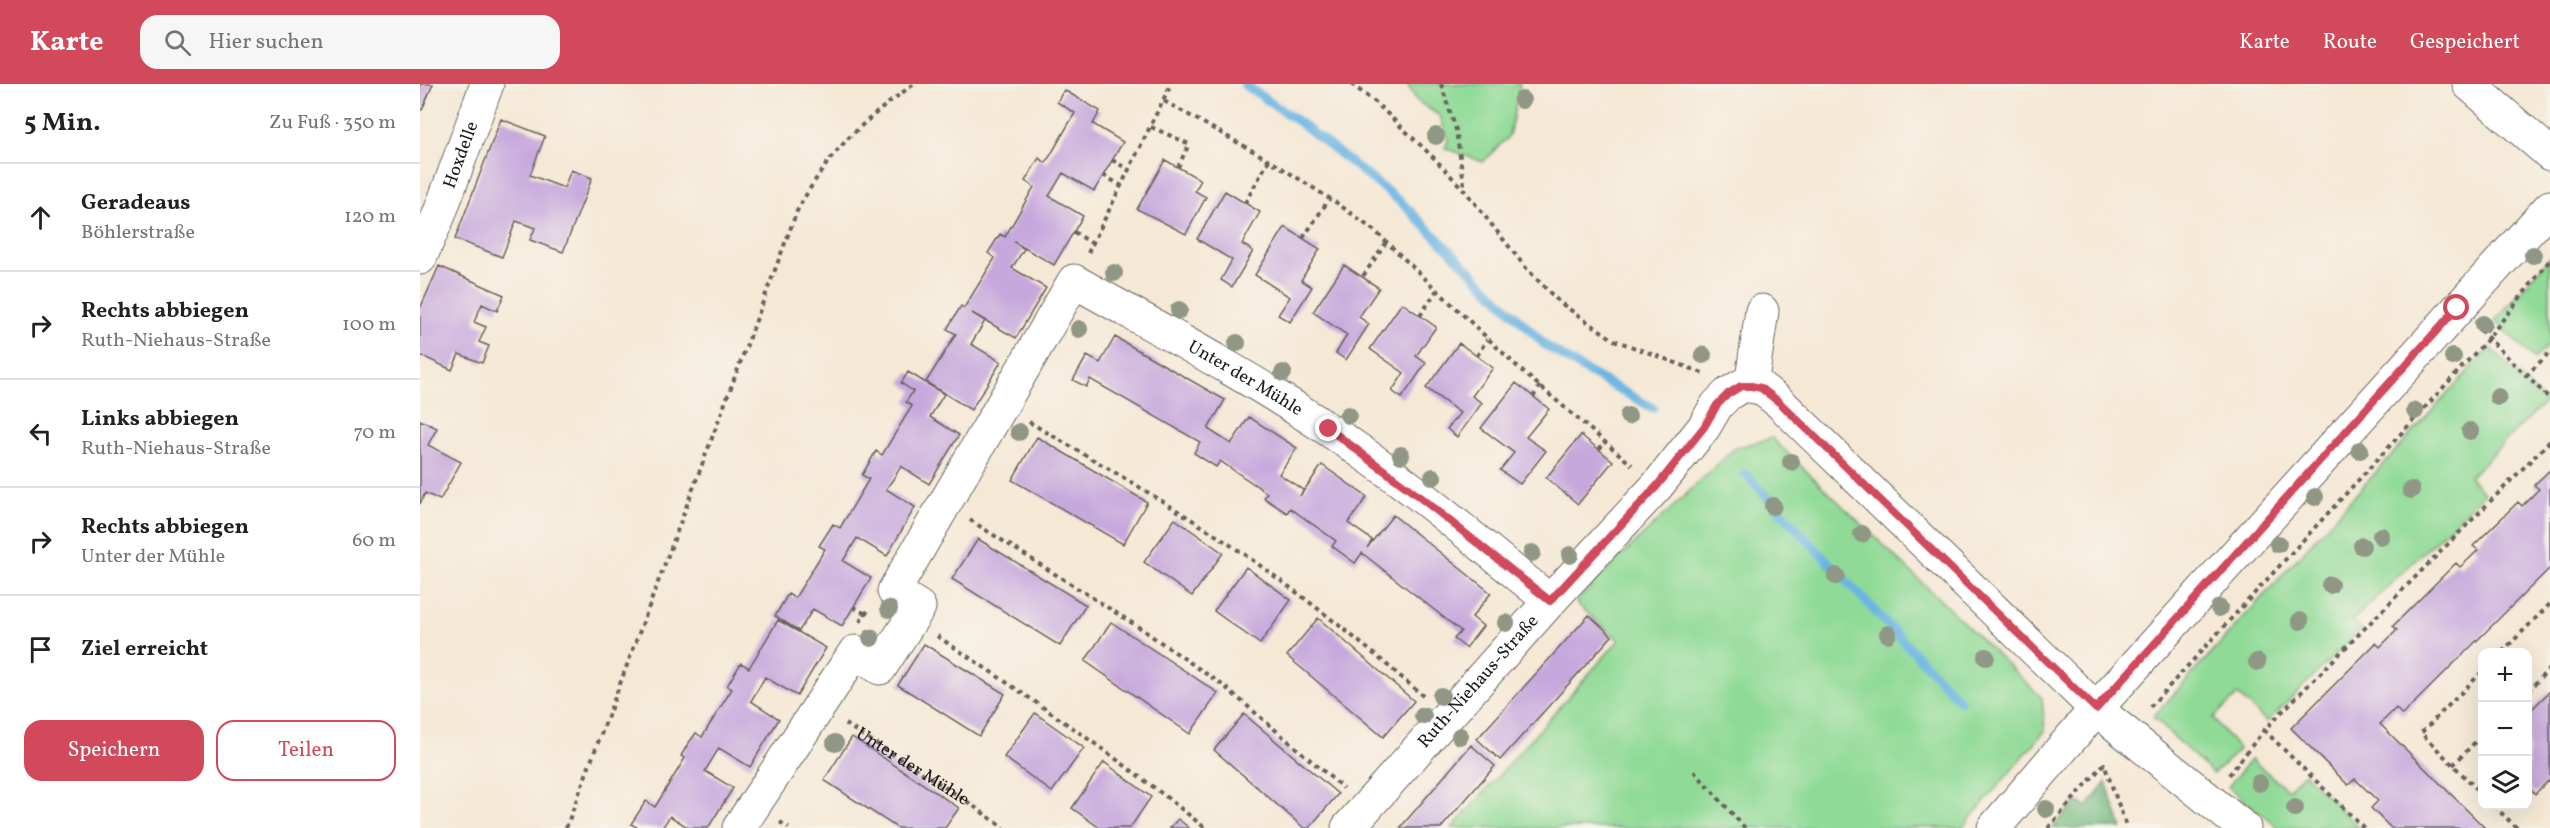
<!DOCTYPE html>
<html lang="de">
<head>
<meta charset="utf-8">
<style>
  body { margin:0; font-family:Vollkorn,serif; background:#f6f6f6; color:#202124 }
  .controls { position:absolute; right:18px; bottom:18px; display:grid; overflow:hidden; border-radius:12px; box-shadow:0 6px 24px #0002 }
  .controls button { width:54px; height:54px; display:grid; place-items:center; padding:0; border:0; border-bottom:2px solid #e0e0e0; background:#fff; color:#202124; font:30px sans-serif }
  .stop { position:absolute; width:18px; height:18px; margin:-14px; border:4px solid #d1495b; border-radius:50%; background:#fff }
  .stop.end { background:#d1495b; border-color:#fff; box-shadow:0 2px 6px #0008 }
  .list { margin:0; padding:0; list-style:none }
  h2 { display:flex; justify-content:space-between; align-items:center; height:78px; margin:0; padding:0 24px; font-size:26px }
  h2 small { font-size:20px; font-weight:400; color:#757577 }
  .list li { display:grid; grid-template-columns:39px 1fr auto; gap:18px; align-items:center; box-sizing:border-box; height:108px; padding:0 24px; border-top:2px solid #e0e0e0 }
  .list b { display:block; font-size:22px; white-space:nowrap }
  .list p { margin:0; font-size:20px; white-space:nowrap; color:#757577 }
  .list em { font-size:20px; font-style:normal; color:#757577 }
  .actions { display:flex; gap:12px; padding:18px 24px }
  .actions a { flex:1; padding:14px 0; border:2px solid #d1495b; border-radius:18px; text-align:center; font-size:21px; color:#d1495b }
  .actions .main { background:#d1495b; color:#fff }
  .icon { flex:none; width:33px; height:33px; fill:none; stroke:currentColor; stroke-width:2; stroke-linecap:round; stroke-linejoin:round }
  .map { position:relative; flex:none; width:2130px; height:744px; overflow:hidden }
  header { display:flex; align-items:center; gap:36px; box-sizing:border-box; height:84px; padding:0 30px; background:#d1495b; color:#fff }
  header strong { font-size:28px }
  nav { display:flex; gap:33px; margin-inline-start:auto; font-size:21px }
  .search { width:420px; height:54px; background:#f6f6f6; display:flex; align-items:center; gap:15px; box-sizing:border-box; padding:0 21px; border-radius:18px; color:#757577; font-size:22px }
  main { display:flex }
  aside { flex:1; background:#fff }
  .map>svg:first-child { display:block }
</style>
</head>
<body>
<header>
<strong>Karte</strong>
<div class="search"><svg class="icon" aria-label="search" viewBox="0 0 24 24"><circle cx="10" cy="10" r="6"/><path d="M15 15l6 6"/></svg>Hier suchen</div>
<nav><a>Karte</a><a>Route</a><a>Gespeichert</a></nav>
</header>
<main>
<aside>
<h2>5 Min.<small>Zu Fuß · 350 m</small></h2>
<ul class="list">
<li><svg class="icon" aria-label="ahead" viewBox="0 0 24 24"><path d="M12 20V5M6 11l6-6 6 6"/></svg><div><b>Geradeaus</b><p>Böhlerstraße</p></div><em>120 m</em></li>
<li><svg class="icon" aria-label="right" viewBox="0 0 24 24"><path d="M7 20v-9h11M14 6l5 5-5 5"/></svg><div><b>Rechts abbiegen</b><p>Ruth-Niehaus-Straße</p></div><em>100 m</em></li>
<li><svg class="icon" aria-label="left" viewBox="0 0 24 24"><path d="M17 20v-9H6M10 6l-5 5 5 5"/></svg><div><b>Links abbiegen</b><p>Ruth-Niehaus-Straße</p></div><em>70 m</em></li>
<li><svg class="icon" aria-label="right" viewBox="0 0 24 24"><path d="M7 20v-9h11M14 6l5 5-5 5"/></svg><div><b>Rechts abbiegen</b><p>Unter der Mühle</p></div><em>60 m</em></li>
<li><svg class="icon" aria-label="arrive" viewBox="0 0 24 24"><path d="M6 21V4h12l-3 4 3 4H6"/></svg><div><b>Ziel erreicht</b></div></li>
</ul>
<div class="actions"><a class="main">Speichern</a><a>Teilen</a></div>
</aside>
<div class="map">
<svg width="2130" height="744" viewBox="0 0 2130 744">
  <rect width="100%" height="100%" fill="#f7f3e8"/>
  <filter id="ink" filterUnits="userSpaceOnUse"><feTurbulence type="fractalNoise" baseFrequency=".0167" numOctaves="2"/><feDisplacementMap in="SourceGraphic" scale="12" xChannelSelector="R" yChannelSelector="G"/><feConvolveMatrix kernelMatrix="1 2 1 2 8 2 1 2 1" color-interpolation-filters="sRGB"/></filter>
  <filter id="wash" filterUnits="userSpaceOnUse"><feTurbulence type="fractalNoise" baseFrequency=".008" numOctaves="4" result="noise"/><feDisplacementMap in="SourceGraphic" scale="24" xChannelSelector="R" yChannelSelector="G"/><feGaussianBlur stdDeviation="1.35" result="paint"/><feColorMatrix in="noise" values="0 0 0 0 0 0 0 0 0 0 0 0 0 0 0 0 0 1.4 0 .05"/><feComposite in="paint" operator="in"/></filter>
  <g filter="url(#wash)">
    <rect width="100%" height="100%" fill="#f5e8d5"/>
    <path fill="#8fda96" stroke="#567b59" stroke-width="1.5" d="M987 0H1100L1089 52 1063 78 1025 64 1028 56 1020 32 997 17Z
      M2130 173V260L2114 275 2075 237Z
      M2070 263 2125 318 2049 393 2065 409 1933 536 1941 545 1847 638 1818 611 1793 634 1819 666 1793 690 1733 633Z
      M1352 354 1622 614 1625 647 1542 744H1032L1199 556 1156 519 1177 495 1315 364Z
      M1831 675 1868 706 1884 689 1939 744H1859L1808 703Z"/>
    <path fill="#73ba7f" stroke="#486b4e" stroke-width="1.5" d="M1686 698 1702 744H1632L1657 717 1667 723Z"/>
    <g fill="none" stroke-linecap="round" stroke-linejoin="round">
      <path stroke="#6bb5e3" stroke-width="9" d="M824 0 883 41 982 119 1125 261 1164 286 1233 324
        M1325 390 1540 617"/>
    </g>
    <g id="blocks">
      <path fill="#c7a8dd" d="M0 0H13L2 26 0 25Z
        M644 6 680 27 673 40 703 58 674 107 643 89 629 112 663 132 634 181 594 158 604 165 592 184 626 204 596 254 552 229 565 237 551 260 581 278 551 326 506 298 536 250 527 245 541 222 544 224 575 174 568 169 580 150 585 153 614 103 605 97 619 74 626 79 655 29 637 18Z
        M81 35 125 52 110 91 144 104 151 86 172 94 143 168 110 156 115 144 96 137 82 173 35 155Z
        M745 76 781 96 775 107 786 113 766 150 717 125Z
        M805 107 840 128 822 160 833 167 812 203 801 196 812 176 777 155Z
        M865 143 900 165 881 196 892 203 870 238 858 231 870 213 835 191Z
        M924 181 959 204 939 233 949 240 926 276 916 269 927 251 893 228Z
        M19 182 84 211 77 227 62 220 54 238 66 243 59 258 69 262 62 279 39 270 32 286 0 271V225Z
        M982 219 1016 243 996 272 1006 279 982 314 972 307 984 289 950 265Z
        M695 253 805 316 788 345 811 360 829 333 877 364 859 390 883 406 880 412 902 381 947 413 928 439 952 456 947 464 973 431 1071 509 1052 533 1063 542 1046 564 1034 555 1041 547 942 469 935 479 912 462 916 457 870 424 867 429 844 414 847 409 800 377 796 383 774 369 780 358 670 295 666 303 653 296 667 272 680 279Z
        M1039 259 1073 284 1052 312 1062 319 1037 353 1027 345 1040 329 1006 304Z
        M488 288 524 310 510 333 539 351 509 400 481 382 474 394 466 405 495 423 467 472 437 454 423 477 451 494 422 542 393 525 379 547 355 532 368 510 375 514 405 465 399 462 413 440 420 444 449 395 442 391 456 367 462 371 492 322 486 318 493 307 481 299Z
        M1096 299 1129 325 1106 353 1126 367 1100 400 1080 386 1094 369 1061 344Z
        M0 336 17 344 8 361 41 378 20 416 5 409 0 420Z
        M1161 351 1193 377 1158 420 1126 394Z
        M617 353 727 418 703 460 592 396Z
        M2130 386V484L1982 631 1976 624 1960 640 2065 744H1971L1951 724 1958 717 1935 695 1928 701 1871 644 1956 559 1960 563 1977 546 1973 542 2036 479 2040 483 2049 475 2058 466 2053 462 2098 418 2102 422 2119 405 2114 401Z
        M755 435 803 469 772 512 724 478Z
        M558 455 666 521 640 562 532 495Z
        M826 483 871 516 840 560 794 527Z
        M1169 531 1192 552 1080 676 1057 655Z
        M898 534 994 617 963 653 867 572Z
        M358 536 406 564 377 612 345 593 331 617 359 635 330 683 299 664 285 687 313 704 288 744H269L250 732 242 744H218L211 740 226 717 235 723 265 674 261 672 268 660 276 649 282 653 312 605 307 602 321 579 329 584Z
        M691 538 798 609 770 650 665 577Z
        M504 560 585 610 559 652 478 601Z
        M2130 607V695L2115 710 2108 702V629Z
        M615 629 664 664 632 708 584 673Z
        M824 630 918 710 889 744H884L794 666Z
        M432 653 539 724 525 744H477L404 696Z
        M1051 661 1075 682 1066 692 1021 744H980Z
        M684 678 731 713 710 744H680L652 724Z
        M758 735 762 738 769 744H750Z"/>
    </g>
  </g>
  <g filter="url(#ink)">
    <use href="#blocks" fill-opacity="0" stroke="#68635d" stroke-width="1.5"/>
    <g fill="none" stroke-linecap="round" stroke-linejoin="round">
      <defs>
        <g id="minor">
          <path d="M2049 0 2130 70"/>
          <path id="s2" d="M0 174 19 131 67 0"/>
          <path d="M1331 302 1342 227"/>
          <path id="s3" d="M319 744 435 568 460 584 499 523 474 507 654 197C739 245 825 290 906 344 985 395 1057 458 1130 517"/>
          <path id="s4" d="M928 744 1130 517 1237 402 1284 343 1297 321 1308 310 1321 302H1331L1341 304 1359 318 1676 625 1824 744"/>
          <path d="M1574 744 1676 625 2130 123"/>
        </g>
      </defs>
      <use href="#minor" stroke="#68635d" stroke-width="35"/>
      <g stroke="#68635d" stroke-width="4" stroke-dasharray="4.5 4.5" stroke-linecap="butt">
        <path d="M931 0 954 17 1014 74 1045 107 1106 184 1139 218 1194 256 1283 289"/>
        <path d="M1021 0 1036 46 1045 106"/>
        <path d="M744 17 849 76 917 119 956 148 1103 288 1212 381"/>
        <path d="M731 43 769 60 758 83"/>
        <path d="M692 76 709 86"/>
        <path d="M683 91 702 102"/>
        <path d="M825 119 849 76"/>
        <path d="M654 148 673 160"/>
        <path d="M883 154 910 114"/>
        <path d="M668 169 751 0"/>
        <path d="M943 192 967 157"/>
        <path d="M1000 232 1017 206"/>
        <path d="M2060 246 2130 315"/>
        <path d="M1057 272 1067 255"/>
        <path d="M2106 292 2130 268"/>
        <path d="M1113 313 1120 302"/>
        <path d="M609 338C679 379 750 420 818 466 883 511 944 560 1003 612"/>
        <path d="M1179 365 1185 358"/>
        <path d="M550 436 720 544 804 602 923 704"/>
        <path d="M433 523 446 530"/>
        <path d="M440 538 449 525"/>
        <path d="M517 552C609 613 700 674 785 744"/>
        <path d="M2082 568 2130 520"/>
        <path d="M2062 588 2001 649 2062 710"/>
        <path d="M2108 607 2130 584"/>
        <path d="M1730 623 2066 257 2130 176"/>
        <path id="s1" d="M425 640 542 714 584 744"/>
        <path d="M1844 646 1944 744"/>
        <path d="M2033 681 2062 651"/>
        <path d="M1274 687 1325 744"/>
        <path d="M1809 691 1844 646 2130 357"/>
        <path d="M2074 722 2097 744"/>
        <path d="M360 738 369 744"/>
        <path d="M146 744 377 127C410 66 439 40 494 0"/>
        <path d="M1628 744 1684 680 1707 744"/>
      </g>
      <use href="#minor" stroke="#fff" stroke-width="33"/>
    </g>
    <g fill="#909784">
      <circle cx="1102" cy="16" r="9"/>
      <circle cx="1016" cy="52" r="9"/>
      <circle cx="2113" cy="171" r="9"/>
      <circle cx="694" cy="189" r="9"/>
      <circle cx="759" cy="226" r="9"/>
      <circle cx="2063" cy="240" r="9"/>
      <circle cx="659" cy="245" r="9"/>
      <circle cx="817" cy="259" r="9"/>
      <circle cx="1283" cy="271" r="9"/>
      <circle cx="2033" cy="273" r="9"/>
      <circle cx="863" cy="289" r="9"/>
      <circle cx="2078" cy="313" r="9"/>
      <circle cx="1995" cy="327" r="9"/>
      <circle cx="928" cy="331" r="9"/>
      <circle cx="1208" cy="332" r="9"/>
      <circle cx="2050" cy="347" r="9"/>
      <circle cx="599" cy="348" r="9"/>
      <circle cx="1940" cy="366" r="9"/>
      <circle cx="981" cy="371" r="9"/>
      <circle cx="1371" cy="378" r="9"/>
      <circle cx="1013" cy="393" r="9"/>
      <circle cx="1991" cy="406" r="9"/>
      <circle cx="1895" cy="413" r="9"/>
      <circle cx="1353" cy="422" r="9"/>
      <circle cx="1442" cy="450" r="9"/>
      <circle cx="1961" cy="452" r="9"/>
      <circle cx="1858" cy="460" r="9"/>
      <circle cx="1942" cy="462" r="9"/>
      <circle cx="1112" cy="469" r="9"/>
      <circle cx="1150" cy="471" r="9"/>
      <circle cx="1416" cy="492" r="9"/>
      <circle cx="1910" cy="501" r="9"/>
      <circle cx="1799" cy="524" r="9"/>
      <circle cx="469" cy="525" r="9"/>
      <circle cx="1880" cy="537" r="9"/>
      <circle cx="1086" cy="539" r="9"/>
      <circle cx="1468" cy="550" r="9"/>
      <circle cx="451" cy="554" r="9"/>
      <circle cx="1566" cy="573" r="9"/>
      <circle cx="1837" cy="578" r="9"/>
      <circle cx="1021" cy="612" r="9"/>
      <circle cx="1003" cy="632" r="9"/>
      <circle cx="1040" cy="652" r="9"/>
      <circle cx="415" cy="659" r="9"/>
      <circle cx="1839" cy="699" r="9"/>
      <circle cx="1875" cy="724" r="9"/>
      <circle cx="1626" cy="725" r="9"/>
    </g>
  </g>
  <g fill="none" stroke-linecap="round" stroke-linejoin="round" filter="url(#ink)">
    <path stroke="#d1495b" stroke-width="8" d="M909 345 997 411 1130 517 1237 402 1284 343 1297 321 1308 310 1321 302H1331L1341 304 1359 318 1676 625 2037 224"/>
  </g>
  <g text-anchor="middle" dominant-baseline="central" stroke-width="6" stroke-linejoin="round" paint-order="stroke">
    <g font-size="18" fill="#1c1c1c" stroke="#f7f3e8">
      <text stroke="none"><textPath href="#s2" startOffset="111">Hoxdelle</textPath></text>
      <text stroke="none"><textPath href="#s3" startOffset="898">Unter der Mühle</textPath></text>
      <text stroke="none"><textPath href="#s4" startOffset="196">Ruth-Niehaus-Straße</textPath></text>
      <text stroke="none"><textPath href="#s1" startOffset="80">Unter der Mühle</textPath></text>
    </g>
  </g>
</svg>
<div class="controls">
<button>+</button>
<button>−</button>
<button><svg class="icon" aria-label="layers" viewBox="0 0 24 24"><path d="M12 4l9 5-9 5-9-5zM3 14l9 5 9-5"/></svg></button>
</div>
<div class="stop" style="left:2037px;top:224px"></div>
<div class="stop end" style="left:909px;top:345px"></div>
</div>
</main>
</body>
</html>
